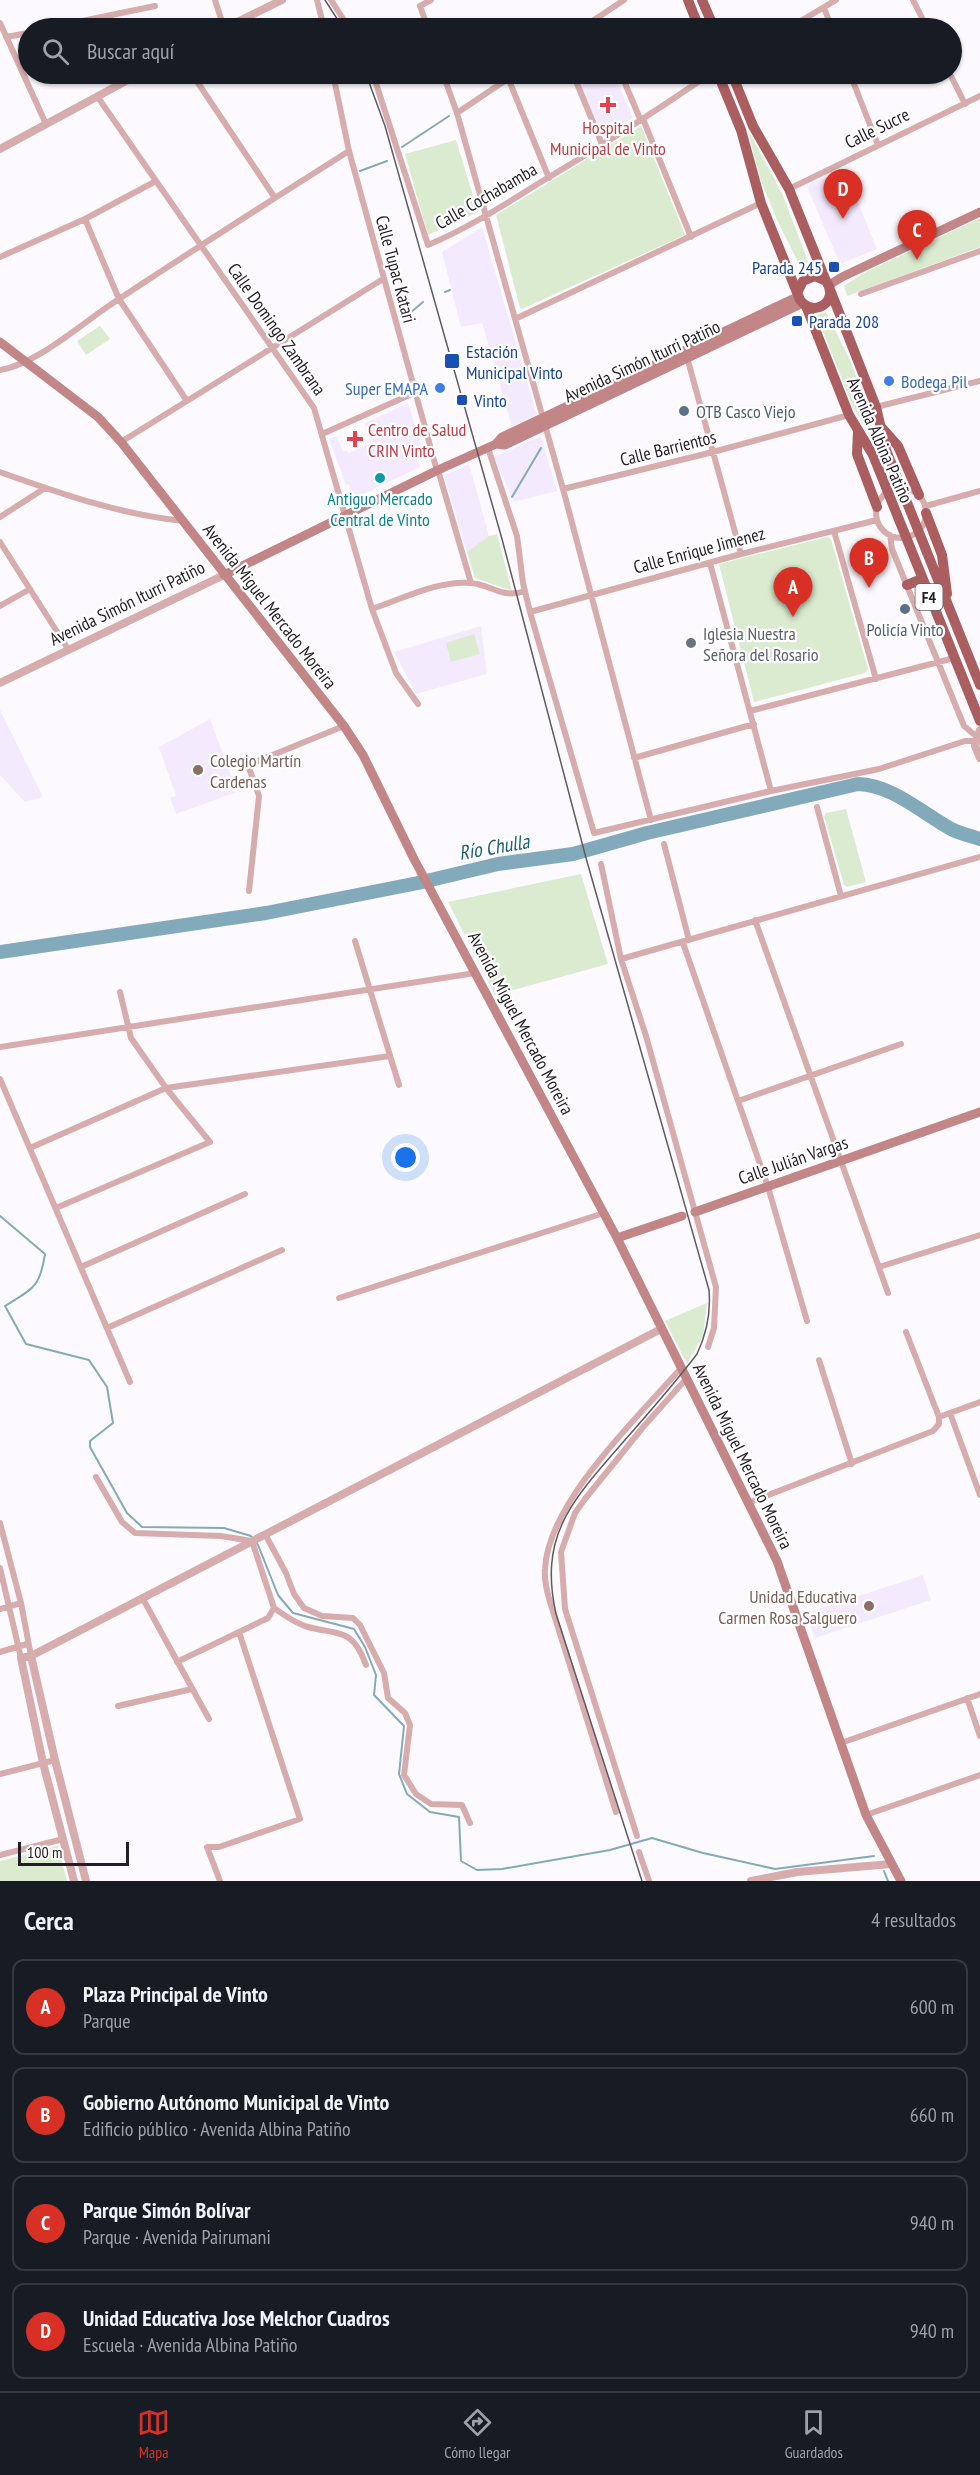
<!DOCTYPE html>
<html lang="es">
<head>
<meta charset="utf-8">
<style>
  body { margin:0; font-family:"PT Sans Narrow",sans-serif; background:#20242c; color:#f1f3f6 }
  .scale { position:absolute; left:18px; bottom:15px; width:111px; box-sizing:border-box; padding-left:6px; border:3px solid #231e27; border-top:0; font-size:16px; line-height:21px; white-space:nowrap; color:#231e27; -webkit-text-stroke:4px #fff; paint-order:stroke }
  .you { position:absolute; left:406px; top:1158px; width:21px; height:21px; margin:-15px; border:4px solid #fff; border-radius:50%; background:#1a73e8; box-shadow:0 0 0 9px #1a73e833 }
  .badge { display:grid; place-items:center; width:39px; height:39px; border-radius:50%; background:#d93025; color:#fff; font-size:20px; font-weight:700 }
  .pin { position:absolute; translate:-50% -50px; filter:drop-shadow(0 2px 3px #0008) }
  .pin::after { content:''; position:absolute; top:32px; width:21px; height:18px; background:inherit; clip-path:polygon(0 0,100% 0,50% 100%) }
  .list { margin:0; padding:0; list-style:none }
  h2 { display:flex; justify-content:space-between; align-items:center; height:78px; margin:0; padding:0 24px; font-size:26px }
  h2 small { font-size:20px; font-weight:400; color:#9ea1a6 }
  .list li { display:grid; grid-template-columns:39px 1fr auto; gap:18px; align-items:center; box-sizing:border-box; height:96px; margin:0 12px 12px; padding:0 12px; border:2px solid #363941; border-radius:12px }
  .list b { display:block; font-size:22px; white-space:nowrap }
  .list p { margin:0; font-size:20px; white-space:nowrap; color:#9ea1a6 }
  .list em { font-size:20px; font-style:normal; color:#9ea1a6 }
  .icon { flex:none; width:33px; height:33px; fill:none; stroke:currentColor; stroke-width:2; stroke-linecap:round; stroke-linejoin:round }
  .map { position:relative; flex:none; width:980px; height:1881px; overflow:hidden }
  .search { position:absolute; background:#171b24; box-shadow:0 2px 4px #0004; left:18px; right:18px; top:18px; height:66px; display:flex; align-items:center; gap:15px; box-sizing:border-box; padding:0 21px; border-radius:33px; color:#9ea1a6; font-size:22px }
  .sheet { height:510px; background:#171b24 }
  nav { display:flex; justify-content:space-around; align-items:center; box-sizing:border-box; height:84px; border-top:2px solid #363941; background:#171b24; font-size:16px; color:#9ea1a6 }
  nav a { display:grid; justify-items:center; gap:3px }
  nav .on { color:#d93025 }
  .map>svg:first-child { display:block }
</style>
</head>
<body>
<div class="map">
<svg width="980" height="1881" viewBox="0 0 980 1881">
  <rect width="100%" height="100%" fill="#fcfaff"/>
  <path fill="#f4eafd" d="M576 74H614L633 118 602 138Z
    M845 170 877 249 840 264 808 189 810 184Z
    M482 227 537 415 512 426 482 323 461 327 442 252Z
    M408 403 422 449 420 450 423 457 417 460 420 467 355 498 349 484 346 485 329 439 336 436 343 452 347 451 348 453 373 443 365 423Z
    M541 436 557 491 514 502 494 457Z
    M469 464 489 536 467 552 444 475Z
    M481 626 487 674 416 694 394 652Z
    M0 710 43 797 25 802 0 775Z
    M210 719 237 792 176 814 170 798 176 796 159 747Z
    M923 1575 931 1600 815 1638 806 1613Z"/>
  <path fill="#daebd0" d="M641 126 685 235 522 309 520 308 496 215Z
    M747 128 782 193 811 269 803 272 777 220 761 181Z
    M456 140 478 212 428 235 405 154Z
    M980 218V247L847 296 844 286 862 274Z
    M826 312 850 360 866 402 881 455 853 407 818 319 816 315Z
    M100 326 110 339 86 355 77 341Z
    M497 534 512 591 475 578 467 552 489 536Z
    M827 537 831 539 868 669 865 673 754 702 719 564Z
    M474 634 480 654 451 662 446 643Z
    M846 809 866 882 847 887 844 885 824 816 826 813Z
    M581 874 608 964 495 995 448 902Z
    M707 1303 703 1336 687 1364 665 1321Z
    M58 1846 67 1881H0V1861Z"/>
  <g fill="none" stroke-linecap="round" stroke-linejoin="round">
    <path stroke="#83aabb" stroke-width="2" d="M402 147 449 116
      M360 171 387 161
      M445 292 450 290
      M403 319 423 302
      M512 497 541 448
      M0 1216 45 1254C40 1288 32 1289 5 1306L26 1344 89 1360 107 1387 113 1423 90 1441V1447L127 1513 142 1527 224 1528 251 1536 258 1545 278 1595 293 1613 354 1629 365 1647 376 1675 374 1695 404 1726 399 1774 407 1794 430 1812 459 1817 461 1861 477 1870 502 1869 610 1850 652 1838 703 1853 775 1869 874 1856
      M884 1871 888 1881"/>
    <path stroke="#83aabb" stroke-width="14" d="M0 952 266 913 418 883 498 864 573 854 647 833 858 784C893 785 923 814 953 830 962 834 971 836 980 839"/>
    <path stroke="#d6adac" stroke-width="6" d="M215 0 224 28
      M317 0 324 28
      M331 0 349 28
      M913 0 927 28
      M824 8 832 28
      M597 18 602 28
      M0 23 46 124
      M48 28 155 6
      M428 28 420 6 431 0
      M582 28 624 0
      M789 28 836 0
      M6 37 28 33
      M192 74 275 198
      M333 74 349 151 437 471
      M373 74 428 245C466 229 501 207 536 185 595 150 653 113 710 74
      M443 74 457 113 563 489 651 820
      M573 74 602 144
      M621 74 641 121
      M850 74 878 145
      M950 74 965 104
      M508 78 549 178
      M97 96 314 408 372 609 396 673 418 704
      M457 113 515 74
      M643 119 691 237
      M789 189 980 96
      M85 219 119 299 187 401
      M0 257 85 219 156 181
      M861 294 980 251
      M515 319 761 203
      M687 357 741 554
      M0 370C37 364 81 324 113 303 191 251 270 201 349 151
      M876 407 980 381
      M322 434 414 393
      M121 442 383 279
      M488 448 517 536 523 583 530 612 594 833 771 791 879 769 965 741H975
      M438 470 471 583
      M0 472C59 493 121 515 184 521
      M876 513a25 25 0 1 1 50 0a25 25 0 1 1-50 0Z
      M563 489 713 452 849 415
      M926 506 980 491
      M0 517 45 488
      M834 531 876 679
      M890 535 892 549 964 726 976 736
      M0 542 68 649
      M710 563 771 791
      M0 606 30 589
      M372 609C402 599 438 580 471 583 492 585 502 599 525 591
      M530 612 741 554 877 520
      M750 711 954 658
      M634 758 754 724
      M817 807 841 896
      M664 844 689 940
      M601 864 621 959 646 1036 716 1287 714 1328 708 1347
      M249 891 259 796 248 765 344 726
      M755 920 888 1293
      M355 941 399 1085
      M683 943 768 1187 807 1321
      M621 959 980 857
      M0 1047 475 973
      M0 1079 130 1382
      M738 1101 901 1044
      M30 1148 166 1088 390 1056
      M56 1208 210 1142 166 1088 131 1038 120 992
      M81 1267 245 1194
      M879 1267 980 1235
      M339 1298 604 1213
      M107 1328 282 1250
      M906 1332 939 1417
      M819 1360 852 1464
      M950 1413 980 1495
      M96 1477 122 1522 135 1533 221 1536 252 1541 274 1608 268 1618 177 1662
      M748 1503 933 1431 939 1424V1417L980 1402
      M0 1523 21 1603 31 1656
      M265 1534 286 1573 294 1594 304 1608 322 1616 353 1618 360 1625 384 1673 388 1698 405 1713 410 1725 404 1775 416 1794 431 1804 462 1805 470 1823
      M0 1568 21 1658
      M143 1599 209 1719
      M274 1608C284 1615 296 1624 308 1627 339 1635 353 1628 366 1665
      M0 1609 21 1603
      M0 1652 27 1644
      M967 1698 980 1736
      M118 1706 192 1689
      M841 1743 980 1694
      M0 1774 55 1760
      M616 1812 551 1605C547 1593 544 1582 545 1569 548 1502 638 1417 682 1367
      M866 1815 980 1775
      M637 1836 565 1609 561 1552 575 1513 585 1499 644 1426 687 1378
      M639 1852 649 1881
      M0 1855 63 1839
      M220 1881 207 1847H219L300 1819 239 1632"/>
    <path stroke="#d6adac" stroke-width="8" d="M225 28 282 0
      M0 149 139 74
      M0 683 224 575
      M980 730 975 746 980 758
      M31 1656 55 1760 86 1881
      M74 1881 43 1763 21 1658 31 1656 661 1329
      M751 1881 797 1872 891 1864"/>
    <path stroke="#c28686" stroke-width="9" d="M829 285 842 277 980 212
      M0 342 98 417 121 442 344 726 363 755 414 859 617 1238 777 1561 866 1815 901 1881
      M496 444 505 445 803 303
      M224 575 438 470 496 444 502 437 799 296
      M695 1212 980 1112
      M617 1238 682 1216"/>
    <path stroke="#aa5e60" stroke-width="10" d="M688 0 699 28
      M702 0 714 28
      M718 74 741 130 761 203 800 300C815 319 840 300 826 281L815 276 803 281 798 291
      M732 74 753 126 789 189 826 281
      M831 292 876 407 886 450 980 685
      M806 306 849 415 873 455 980 721
      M882 428 898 446 919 495
      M858 431 857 454 877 507
      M926 513 942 555 947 594
      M907 585 922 579"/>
    <path stroke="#5f5b62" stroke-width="1.5" d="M325 0 343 28
      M366 74 385 126 502 539 586 858 709 1290C711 1313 707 1333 697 1354 672 1387 645 1417 618 1448 570 1503 539 1537 556 1614L642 1881"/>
  </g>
  <g fill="#e0444e" stroke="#fff" stroke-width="2">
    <path d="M605 96h6v6h6v6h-6v6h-6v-6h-6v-6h6z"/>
    <path d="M352 430h6v6h6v6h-6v6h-6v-6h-6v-6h6z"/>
  </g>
  <g fill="#1a4fb4" stroke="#fff" stroke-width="2">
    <rect x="828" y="261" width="12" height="12" rx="3"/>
    <rect x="791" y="315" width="12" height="12" rx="3"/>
    <rect x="444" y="353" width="16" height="16" rx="3"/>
    <rect x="456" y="394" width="12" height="12" rx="3"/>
  </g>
  <g fill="#3f7fe0" stroke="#fff" stroke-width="2">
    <circle cx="889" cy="381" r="6"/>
    <circle cx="440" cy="388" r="6"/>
  </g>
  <g fill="#5c6f8a" stroke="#fff" stroke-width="2">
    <circle cx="684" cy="411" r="6"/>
    <circle cx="905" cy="609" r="6"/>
  </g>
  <circle fill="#0f9aa8" stroke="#fff" stroke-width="2" cx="380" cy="478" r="6"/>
  <circle fill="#6b7280" stroke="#fff" stroke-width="2" cx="691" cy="643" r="6"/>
  <g fill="#8d6e63" stroke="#fff" stroke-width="2">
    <circle cx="198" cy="770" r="6"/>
    <circle cx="869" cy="1606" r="6"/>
  </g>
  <g text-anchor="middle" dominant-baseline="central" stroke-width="4.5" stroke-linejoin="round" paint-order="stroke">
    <rect fill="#fff" stroke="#656268" stroke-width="1.5" x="915.5" y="584" width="27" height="26" rx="4.5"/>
    <g font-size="16" font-weight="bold" fill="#231e27">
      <text x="929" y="597">F4</text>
    </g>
    <g font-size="18" fill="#be3a42" stroke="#fff">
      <text x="608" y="127">Hospital<tspan x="608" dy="21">Municipal de Vinto</tspan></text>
      <text x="368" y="429" text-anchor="start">Centro de Salud<tspan x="368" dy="21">CRIN Vinto</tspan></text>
    </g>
    <g font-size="18" fill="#231e27" stroke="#fff">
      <text transform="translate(877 128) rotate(-26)">Calle Sucre</text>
      <text transform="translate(486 196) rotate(-30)">Calle Cochabamba</text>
      <text transform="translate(396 269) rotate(75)">Calle Tupac Katari</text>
      <text transform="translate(277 329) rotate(55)">Calle Domingo Zambrana</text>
      <text transform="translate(642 361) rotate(-25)">Avenida Simón Iturri Patiño</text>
      <text transform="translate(880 440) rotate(66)">Avenida Albina Patiño</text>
      <text transform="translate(668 448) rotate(-14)">Calle Barrientos</text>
      <text transform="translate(699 550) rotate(-15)">Calle Enrique Jimenez</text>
      <text transform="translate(127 603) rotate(-26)">Avenida Simón Iturri Patiño</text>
      <text transform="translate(270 606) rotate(52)">Avenida Miguel Mercado Moreira</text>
      <text transform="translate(521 1023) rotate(62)">Avenida Miguel Mercado Moreira</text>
      <text transform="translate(793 1160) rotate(-19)">Calle Julián Vargas</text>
      <text transform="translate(743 1456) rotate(64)">Avenida Miguel Mercado Moreira</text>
    </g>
    <g font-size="18" fill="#164399" stroke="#fff" text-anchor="start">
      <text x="822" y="267" text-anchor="end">Parada 245</text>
      <text x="809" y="321">Parada 208</text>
      <text x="466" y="351">Estación<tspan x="466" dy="21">Municipal Vinto</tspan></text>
      <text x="474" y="400">Vinto</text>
    </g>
    <g font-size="18" fill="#366cbe" stroke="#fff" text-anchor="start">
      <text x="901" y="381">Bodega Pil</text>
      <text x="428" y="388" text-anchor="end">Super EMAPA</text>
    </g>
    <g font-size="18" fill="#4e5e75" stroke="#fff" text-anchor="start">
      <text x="696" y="411">OTB Casco Viejo</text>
      <text x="905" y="629" text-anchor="middle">Policía Vinto</text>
    </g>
    <g font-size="18" fill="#0d838f" stroke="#fff">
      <text x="380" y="498">Antiguo Mercado<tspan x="380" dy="21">Central de Vinto</tspan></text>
    </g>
    <g font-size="18" fill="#5b616d" stroke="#fff" text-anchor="start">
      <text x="703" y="633">Iglesia Nuestra<tspan x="703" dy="21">Señora del Rosario</tspan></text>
    </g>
    <g font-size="18" fill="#785e54" stroke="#fff" text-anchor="start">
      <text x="210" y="760">Colegio Martín<tspan x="210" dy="21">Cardenas</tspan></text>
      <text x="857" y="1596" text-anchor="end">Unidad Educativa<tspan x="857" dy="21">Carmen Rosa Salguero</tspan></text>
    </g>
    <g font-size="20" font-style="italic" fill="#1a6079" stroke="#fff">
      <text transform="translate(494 847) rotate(-10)">Río Chulla</text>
    </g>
  </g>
</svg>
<div class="scale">100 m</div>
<div class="you"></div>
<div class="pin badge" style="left:793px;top:617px">A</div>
<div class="pin badge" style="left:869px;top:588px">B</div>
<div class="pin badge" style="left:917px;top:260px">C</div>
<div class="pin badge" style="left:843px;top:219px">D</div>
<div class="search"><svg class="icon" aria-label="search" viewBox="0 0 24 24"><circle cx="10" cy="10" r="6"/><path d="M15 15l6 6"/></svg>Buscar aquí</div>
</div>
<section class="sheet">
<h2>Cerca<small>4 resultados</small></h2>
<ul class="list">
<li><span class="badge">A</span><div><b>Plaza Principal de Vinto</b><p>Parque</p></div><em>600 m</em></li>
<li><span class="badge">B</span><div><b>Gobierno Autónomo Municipal de Vinto</b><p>Edificio público · Avenida Albina Patiño</p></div><em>660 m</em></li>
<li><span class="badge">C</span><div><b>Parque Simón Bolívar</b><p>Parque · Avenida Pairumani</p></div><em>940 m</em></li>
<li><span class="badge">D</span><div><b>Unidad Educativa Jose Melchor Cuadros</b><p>Escuela · Avenida Albina Patiño</p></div><em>940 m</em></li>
</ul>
</section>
<nav>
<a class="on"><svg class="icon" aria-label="map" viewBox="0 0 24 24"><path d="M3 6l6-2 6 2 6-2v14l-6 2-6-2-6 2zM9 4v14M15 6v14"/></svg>Mapa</a>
<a><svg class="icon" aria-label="directions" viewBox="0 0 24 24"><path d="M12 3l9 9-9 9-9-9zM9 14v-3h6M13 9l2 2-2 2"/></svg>Cómo llegar</a>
<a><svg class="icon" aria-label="saved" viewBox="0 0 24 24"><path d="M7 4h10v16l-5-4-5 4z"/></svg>Guardados</a>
</nav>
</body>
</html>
